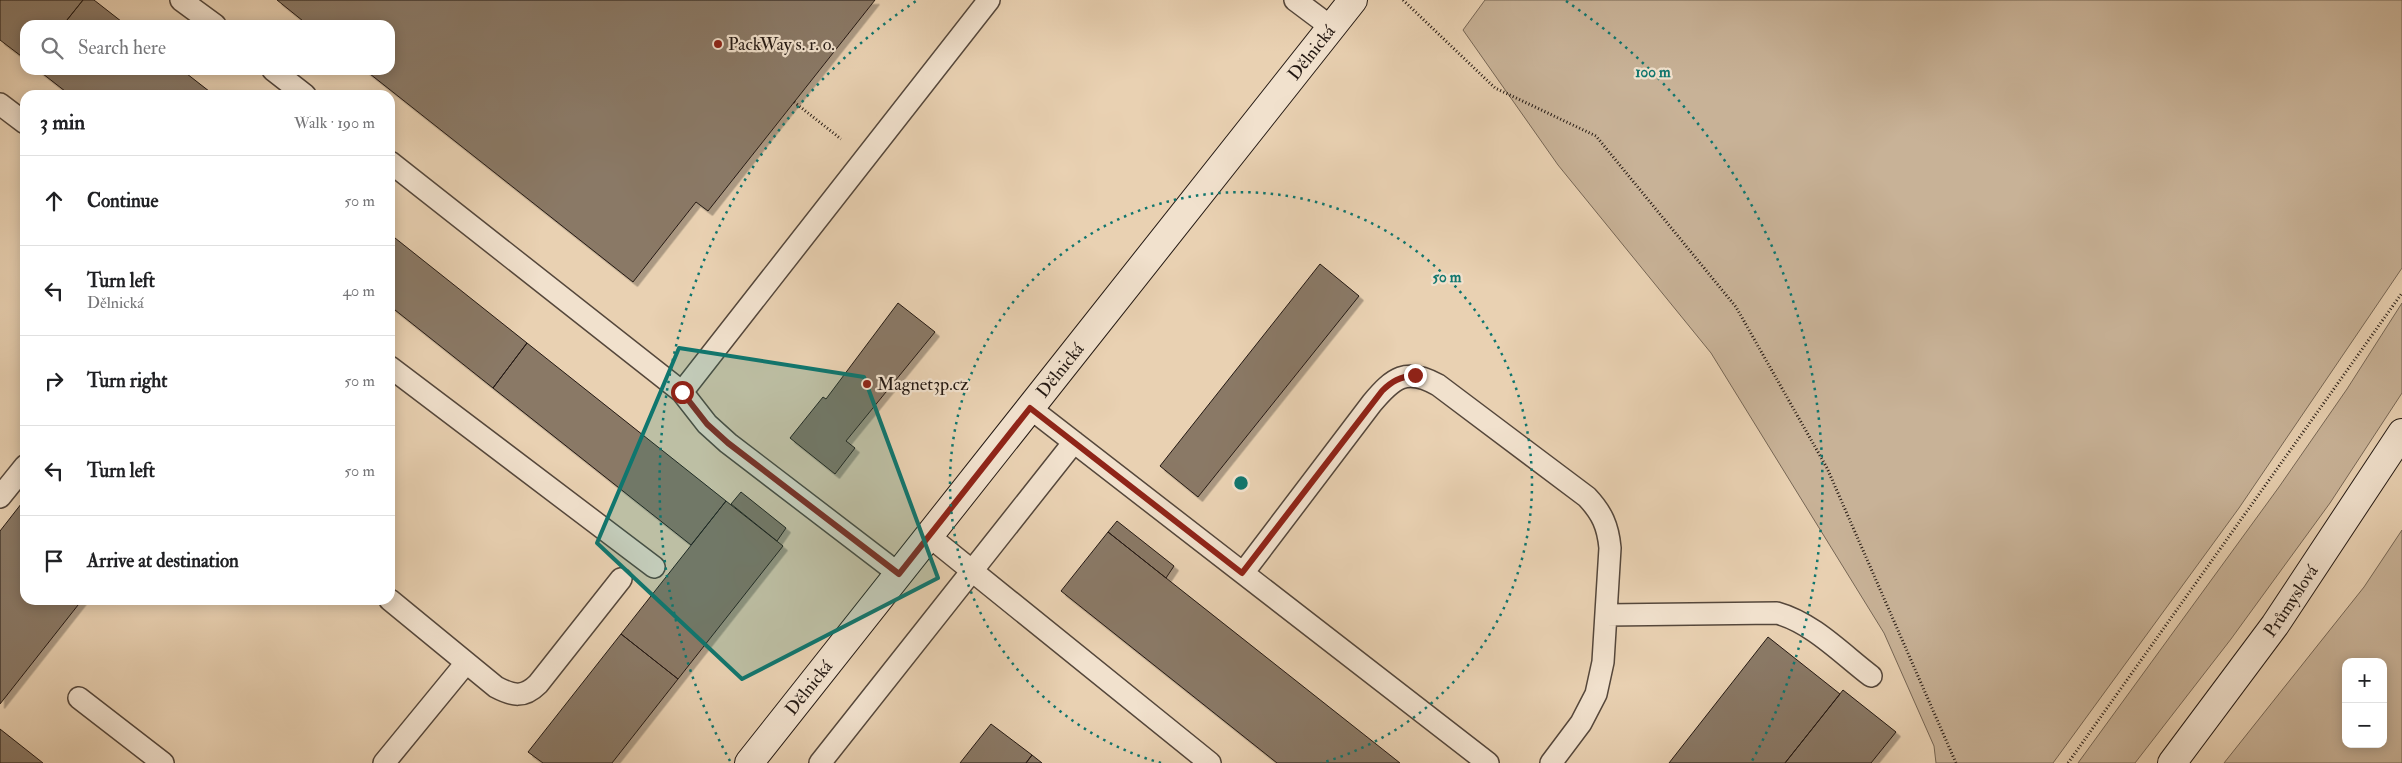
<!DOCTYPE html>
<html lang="en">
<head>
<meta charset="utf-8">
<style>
  body { margin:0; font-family:"IM FELL Double Pica",serif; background:#f6f6f6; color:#202124 }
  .controls { position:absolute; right:15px; bottom:15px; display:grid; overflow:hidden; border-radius:10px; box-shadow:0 2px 12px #0003 }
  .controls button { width:45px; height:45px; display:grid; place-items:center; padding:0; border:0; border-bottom:1px solid #e0e0e0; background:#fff; color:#202124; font:25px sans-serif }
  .stop { position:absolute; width:15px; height:15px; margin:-11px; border:4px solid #8f2418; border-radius:50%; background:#fff }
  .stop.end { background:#8f2418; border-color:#fff; box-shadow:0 1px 5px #0008 }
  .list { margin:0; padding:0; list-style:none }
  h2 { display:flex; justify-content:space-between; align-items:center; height:65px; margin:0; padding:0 20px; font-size:21px }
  h2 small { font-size:16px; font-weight:400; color:#757577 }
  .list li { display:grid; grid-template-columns:32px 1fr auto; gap:15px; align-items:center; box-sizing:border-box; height:90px; padding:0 20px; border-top:1px solid #e0e0e0 }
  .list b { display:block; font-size:19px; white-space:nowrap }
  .list p { margin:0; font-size:16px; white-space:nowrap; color:#757577 }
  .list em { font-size:16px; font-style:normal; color:#757577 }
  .icon { flex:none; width:28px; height:28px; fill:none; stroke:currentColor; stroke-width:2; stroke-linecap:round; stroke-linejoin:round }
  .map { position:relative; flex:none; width:2402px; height:763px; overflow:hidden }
  .search { position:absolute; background:#fff; box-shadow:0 2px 12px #0003; left:20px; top:20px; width:375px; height:55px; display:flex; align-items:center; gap:12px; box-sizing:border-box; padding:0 18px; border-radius:15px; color:#757577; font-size:19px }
  .panel { position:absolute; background:#fff; box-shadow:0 2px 12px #0003; left:20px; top:90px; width:375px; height:515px; border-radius:15px }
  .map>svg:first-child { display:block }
</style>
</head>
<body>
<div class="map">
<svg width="2402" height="763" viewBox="0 0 2402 763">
  <defs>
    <filter id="shadow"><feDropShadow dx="4.5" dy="4.5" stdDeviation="0" flood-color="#0004"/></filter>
  </defs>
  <rect width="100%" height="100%" fill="#e9d1b2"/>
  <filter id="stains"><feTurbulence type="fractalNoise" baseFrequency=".004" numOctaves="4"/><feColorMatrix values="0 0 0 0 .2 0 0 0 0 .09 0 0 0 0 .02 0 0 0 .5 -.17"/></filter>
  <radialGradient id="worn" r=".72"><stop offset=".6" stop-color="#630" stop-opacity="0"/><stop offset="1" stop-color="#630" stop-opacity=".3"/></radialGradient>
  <path fill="#c8b297" stroke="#766655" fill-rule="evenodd" d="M1485 0H2402V268L2239 508 2053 763H1936L1934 746 1884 633 1711 353 1558 165 1463 30Z
    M2402 303V393L2330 503 2231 639 2135 763H2078L2279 487 2347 389Z
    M2402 530V763H2224L2364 587ZM2346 662H2383V744H2346Z"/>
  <path fill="#8a7966" stroke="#241913" filter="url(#shadow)" d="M0 0H83L63 25H25V59L0 40Z
    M83 0H94L126 25H63Z
    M277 0H875L708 211 696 202 633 282 365 70H390V25H308Z
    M38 70H182L214 95H70Z
    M390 234 527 343 493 388 390 306Z
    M1320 264 1359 296 1198 497 1160 466Z
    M898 303 935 332 846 441 855 448 835 474 790 438 823 397 826 399Z
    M527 343 726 501 691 545 493 388Z
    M741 492 786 528 777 541 731 504Z
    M25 499V600H82L0 704V531Z
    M726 501 783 546 678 679 621 634Z
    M1117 521 1174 566 1166 578 1108 532Z
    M1108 532 1166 578 1400 763H1277L1061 591Z
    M621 634 678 679 612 763H543L528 752Z
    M1768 637 1840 694 1785 763H1669Z
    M1843 690 1896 732 1871 763H1785Z
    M991 724 1032 755 1026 763H960Z
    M0 729 43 763H0Z
    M1032 755 1042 763H1026Z"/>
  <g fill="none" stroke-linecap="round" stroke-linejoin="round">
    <defs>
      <path id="lane" d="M181 0 215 25
        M1295 0 1331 27
        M273 70 305 95
        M0 104 25 123
        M390 162 682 392 707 424 728 443 899 574
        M390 367 654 567
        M682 392 989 0
        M1030 408 1488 763
        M0 497 25 466
        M929 536 1210 763
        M1243 573 1372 403C1393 378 1406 367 1438 385L1587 497C1602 513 1608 526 1610 548L1603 662 1596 694 1581 723 1551 763
        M390 600 496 687C513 696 524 698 538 684L621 579
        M1606 615 1777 613C1813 623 1842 654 1871 676
        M79 698 163 763
        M384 763 466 663
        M820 763 1074 442"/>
      <g id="secondary">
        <path id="s1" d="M749 763 1353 0"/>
        <path id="s2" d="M2172 763 2275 625 2402 433"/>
      </g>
    </defs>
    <use href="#lane" stroke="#55473b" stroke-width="24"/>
    <use href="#secondary" stroke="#241913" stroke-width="30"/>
    <path stroke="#241913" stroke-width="3" stroke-dasharray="1 2.5" stroke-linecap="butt" d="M1403 0 1495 88 1596 136 1736 307 1827 468 1956 763
      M794 102 841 139
      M2068 763 2402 293"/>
    <use href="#lane" stroke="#f1e1cd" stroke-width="21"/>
    <use href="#secondary" stroke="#f1e1cd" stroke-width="28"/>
  </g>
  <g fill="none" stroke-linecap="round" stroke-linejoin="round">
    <path stroke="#8f2418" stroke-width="6" d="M682 392 707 424 728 443 899 574 1030 408 1242 573 1382 391C1392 381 1400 377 1415 375"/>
  </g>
  <path fill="#0f766e" fill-opacity="0.2" stroke="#0f766e" stroke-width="4" stroke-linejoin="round" d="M679 348 864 377 938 578 742 679 597 543Z"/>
  <g fill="none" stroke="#0f766e" stroke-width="2.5" stroke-dasharray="2.5 5">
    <path d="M1161 763A291 291 0 1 1 1321 763"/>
    <path d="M730 761A582 582 0 0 1 916 1M1566 1A582 582 0 0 1 1752 761"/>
  </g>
  <g fill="#8f2418" stroke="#f1e1cd" stroke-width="2">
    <circle cx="718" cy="44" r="5"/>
    <circle cx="867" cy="384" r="5"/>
  </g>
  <g text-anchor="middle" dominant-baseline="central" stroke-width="4.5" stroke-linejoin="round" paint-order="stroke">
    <g font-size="18" fill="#241913" stroke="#f1e1cd" text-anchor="start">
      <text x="728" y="44">PackWay s. r. o.</text>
      <text x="877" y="384">Magnet3p.cz</text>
    </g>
    <g font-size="18" fill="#241913" stroke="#f1e1cd">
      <text stroke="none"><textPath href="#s1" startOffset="906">Dělnická</textPath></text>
      <text stroke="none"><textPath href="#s1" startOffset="501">Dělnická</textPath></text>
      <text stroke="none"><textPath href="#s2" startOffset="201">Průmyslová</textPath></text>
      <text stroke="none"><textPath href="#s1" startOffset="96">Dělnická</textPath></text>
    </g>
  </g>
  <circle cx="1241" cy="483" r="8" fill="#0f766e" stroke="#f1e1cd" stroke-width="2.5"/>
  <g font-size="15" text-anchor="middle" font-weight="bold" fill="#0f766e" stroke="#f1e1cd" stroke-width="4.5" stroke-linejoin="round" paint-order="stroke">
    <text x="1653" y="77">100 m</text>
    <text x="1447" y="282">50 m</text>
  </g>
  <rect width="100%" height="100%" filter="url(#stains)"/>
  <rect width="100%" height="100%" fill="url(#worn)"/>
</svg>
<div class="controls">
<button>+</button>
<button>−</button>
</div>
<div class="stop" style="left:682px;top:392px"></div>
<div class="stop end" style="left:1415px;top:375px"></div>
<div class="search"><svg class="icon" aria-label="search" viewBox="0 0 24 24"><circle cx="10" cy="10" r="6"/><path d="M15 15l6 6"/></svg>Search here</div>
<section class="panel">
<h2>3 min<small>Walk · 190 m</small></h2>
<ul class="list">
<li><svg class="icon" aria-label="ahead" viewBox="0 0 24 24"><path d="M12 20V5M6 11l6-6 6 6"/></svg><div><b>Continue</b></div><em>50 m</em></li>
<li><svg class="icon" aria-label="left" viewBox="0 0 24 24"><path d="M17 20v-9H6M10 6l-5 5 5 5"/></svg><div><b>Turn left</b><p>Dělnická</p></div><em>40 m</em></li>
<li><svg class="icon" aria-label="right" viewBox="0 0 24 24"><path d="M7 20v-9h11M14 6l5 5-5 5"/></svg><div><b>Turn right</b></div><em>50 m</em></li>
<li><svg class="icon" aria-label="left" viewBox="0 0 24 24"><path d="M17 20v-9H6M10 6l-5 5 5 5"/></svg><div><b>Turn left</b></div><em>50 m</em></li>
<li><svg class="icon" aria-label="arrive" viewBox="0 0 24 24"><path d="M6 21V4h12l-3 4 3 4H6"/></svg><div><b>Arrive at destination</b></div></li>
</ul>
</section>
</div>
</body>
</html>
